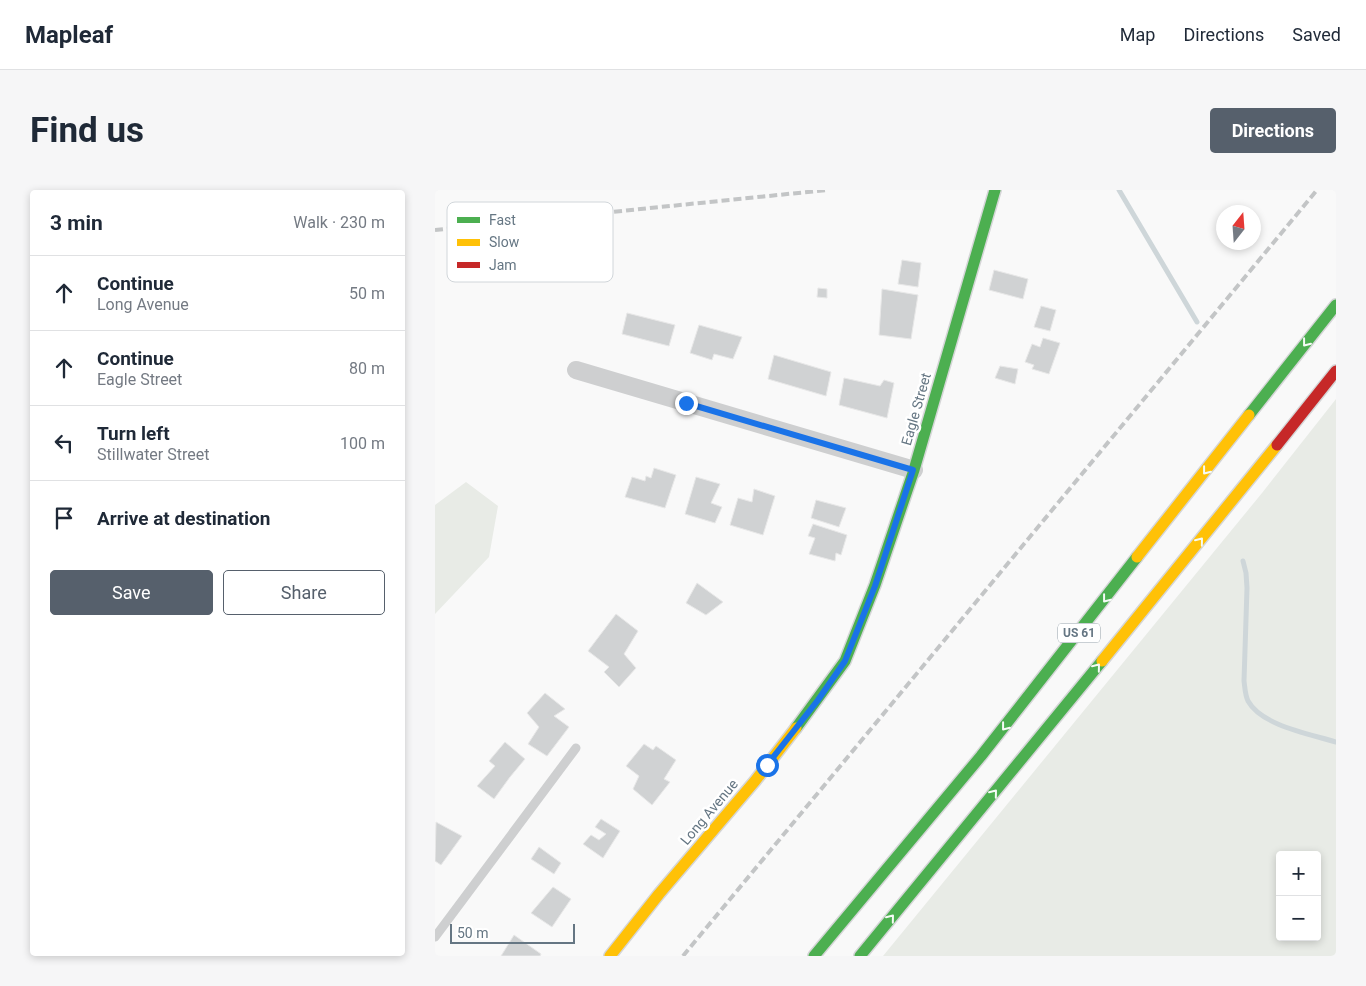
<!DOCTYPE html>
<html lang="en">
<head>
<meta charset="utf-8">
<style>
  body { margin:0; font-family:Roboto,sans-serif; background:#f6f6f7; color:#1f2937 }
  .controls { position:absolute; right:15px; bottom:15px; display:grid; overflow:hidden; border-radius:5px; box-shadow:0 2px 8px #0003 }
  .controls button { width:45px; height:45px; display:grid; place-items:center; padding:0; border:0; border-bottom:1px solid #e0e1e3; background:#fff; color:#1f2937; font:25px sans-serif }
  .compass { position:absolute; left:781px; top:15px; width:45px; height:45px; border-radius:50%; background:#fff; box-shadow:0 2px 8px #0003; rotate:17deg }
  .scale { position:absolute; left:15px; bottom:12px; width:125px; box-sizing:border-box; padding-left:5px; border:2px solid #657683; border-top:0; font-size:14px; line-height:18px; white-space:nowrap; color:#657683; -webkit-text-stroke:4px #fff; paint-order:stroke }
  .stop { position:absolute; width:15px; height:15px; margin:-11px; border:4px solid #1a73e8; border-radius:50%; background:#fff }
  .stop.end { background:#1a73e8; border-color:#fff; box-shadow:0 1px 5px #0008 }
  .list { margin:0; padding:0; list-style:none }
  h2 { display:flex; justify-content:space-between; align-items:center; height:65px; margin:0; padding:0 20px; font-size:21px }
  h2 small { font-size:16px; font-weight:400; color:#747a83 }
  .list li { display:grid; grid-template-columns:32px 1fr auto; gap:15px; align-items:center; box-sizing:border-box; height:75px; padding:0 20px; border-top:1px solid #e0e1e3 }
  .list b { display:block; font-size:19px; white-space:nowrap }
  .list p { margin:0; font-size:16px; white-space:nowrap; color:#747a83 }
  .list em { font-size:16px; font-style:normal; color:#747a83 }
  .actions { display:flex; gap:10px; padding:15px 20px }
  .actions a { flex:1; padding:11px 0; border:1px solid #56606c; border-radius:5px; text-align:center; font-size:18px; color:#56606c }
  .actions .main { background:#56606c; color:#fff }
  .icon { flex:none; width:28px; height:28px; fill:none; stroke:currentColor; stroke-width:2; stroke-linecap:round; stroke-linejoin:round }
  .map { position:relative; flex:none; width:901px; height:766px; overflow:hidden; border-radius:5px }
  header { display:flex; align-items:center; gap:30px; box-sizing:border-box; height:70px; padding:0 25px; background:#fff; border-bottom:1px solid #e0e1e3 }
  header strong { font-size:24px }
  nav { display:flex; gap:28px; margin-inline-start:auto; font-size:18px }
  .intro { display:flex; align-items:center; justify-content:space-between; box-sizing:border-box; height:120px; padding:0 30px }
  h1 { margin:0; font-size:35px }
  .button { padding:12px 22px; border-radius:5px; background:#56606c; color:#fff; font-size:18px; font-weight:700 }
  main { display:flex; gap:30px; padding:0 30px }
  aside { flex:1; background:#fff; border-radius:5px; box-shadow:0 2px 8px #0003 }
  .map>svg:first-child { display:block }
</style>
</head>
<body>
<header>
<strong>Mapleaf</strong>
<nav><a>Map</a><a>Directions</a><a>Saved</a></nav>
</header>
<div class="intro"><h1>Find us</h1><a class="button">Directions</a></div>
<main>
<aside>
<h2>3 min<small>Walk · 230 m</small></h2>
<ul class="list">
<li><svg class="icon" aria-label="ahead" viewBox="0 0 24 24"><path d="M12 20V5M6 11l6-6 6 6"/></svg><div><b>Continue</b><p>Long Avenue</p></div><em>50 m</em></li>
<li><svg class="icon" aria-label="ahead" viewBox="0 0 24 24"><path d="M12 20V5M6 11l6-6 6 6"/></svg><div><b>Continue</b><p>Eagle Street</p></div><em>80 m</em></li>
<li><svg class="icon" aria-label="left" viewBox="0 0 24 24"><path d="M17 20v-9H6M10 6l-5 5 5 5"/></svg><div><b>Turn left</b><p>Stillwater Street</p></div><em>100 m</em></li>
<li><svg class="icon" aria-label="arrive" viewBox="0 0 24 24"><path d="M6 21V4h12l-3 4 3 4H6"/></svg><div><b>Arrive at destination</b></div></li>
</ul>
<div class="actions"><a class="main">Save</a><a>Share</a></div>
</aside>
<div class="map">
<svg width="901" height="766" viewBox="0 0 901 766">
  <rect width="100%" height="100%" fill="#f9f9f9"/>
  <path fill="#e8ebe6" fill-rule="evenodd" d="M901 209V766H448L827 303ZM845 665H882V747H845Z
    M31 292 63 316 54 367 0 424V315Z"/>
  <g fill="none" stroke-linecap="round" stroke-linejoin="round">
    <path stroke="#ced6d9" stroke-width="5" d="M684 0 762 132
      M808 371 811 383 812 398 809 491C810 498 810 505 813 511 827 536 875 544 901 552"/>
  </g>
  <path fill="#d0d2d3" stroke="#e8e8e8" d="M467 70 486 73 483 97 463 94Z
    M559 80 593 89 588 109 554 100Z
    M383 98 392 99V108L382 107Z
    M447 99 483 105 476 149 444 145Z
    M606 116 621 120 615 141 599 137Z
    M192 123 240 135 234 156 187 144Z
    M264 135 307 147 298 169 279 164 277 170 255 163Z
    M608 148 625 153 614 184 597 179 599 175 590 172 597 154 605 157Z
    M339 165 396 182 391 206 333 189Z
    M565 176 583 179 580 194 560 188Z
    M409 188 445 196 449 190 459 193 452 228 404 215Z
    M219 278 241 285 230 318 190 307 197 287 210 291 211 286 216 288Z
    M261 287 285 294 276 313 287 317 280 333 250 324Z
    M319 299 340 306 328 345 295 335 303 308 317 312Z
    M381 310 411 318 404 337 376 328Z
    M378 334 412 345 406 365 401 363 400 371 374 364 380 348 373 346Z
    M262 393 288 412 271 425 251 413Z
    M181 424 203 441 189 464 201 478 184 497 169 482 174 477 153 461Z
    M110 503 130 519 119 526 134 537 112 566 93 554 104 537 92 523Z
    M70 552 90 569 75 587 59 609 42 596 60 576 54 571Z
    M209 554 218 560 221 556 241 570 229 589 235 592 217 615 198 599 204 586 191 576Z
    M166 629 185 641 168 668 148 654 156 645 164 650 171 644 160 637Z
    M1 632 27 646 6 675 0 671Z
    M104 657 126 673 119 684 96 669Z
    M118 697 136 709 117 737 96 723Z
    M79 745 106 764 105 766H66Z"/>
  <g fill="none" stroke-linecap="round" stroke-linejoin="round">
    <defs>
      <path id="fast" d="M814 225 901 115
        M361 538 410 471 440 395 479 280 560 0
        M379 766 546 566 702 367
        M425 766 667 471"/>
      <path id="slow" d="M702 367 814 225
        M667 471 842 255
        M175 766 224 704 320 591 361 538"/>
      <path id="jam" d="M842 255 901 181"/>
    </defs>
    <use href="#fast" stroke="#d5d6d7" stroke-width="14"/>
    <use href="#slow" stroke="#d5d6d7" stroke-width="14"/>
    <use href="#jam" stroke="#d5d6d7" stroke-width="14"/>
    <path stroke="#cecfd0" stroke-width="9" d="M0 747 141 558"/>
    <path stroke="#cecfd0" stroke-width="18" d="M141 180 479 280"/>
    <use href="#fast" stroke="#4caf50" stroke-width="11"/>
    <use href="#slow" stroke="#ffc107" stroke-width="11"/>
    <use href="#jam" stroke="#c62828" stroke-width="11"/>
    <path stroke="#c3c5c6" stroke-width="4" stroke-dasharray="8 4" stroke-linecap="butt" d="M0 40 392 0
      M248 766 882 0"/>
  </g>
  <defs><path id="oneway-chevron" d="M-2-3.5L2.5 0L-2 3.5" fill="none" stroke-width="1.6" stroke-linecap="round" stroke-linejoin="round" transform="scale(1.25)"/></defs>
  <g stroke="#f6fbf6">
    <use href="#oneway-chevron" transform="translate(871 153) rotate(128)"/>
    <use href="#oneway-chevron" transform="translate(771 281) rotate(128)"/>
    <use href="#oneway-chevron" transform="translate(765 351) rotate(-51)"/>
    <use href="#oneway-chevron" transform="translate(671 409) rotate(128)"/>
    <use href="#oneway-chevron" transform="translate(662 477) rotate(-51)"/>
    <use href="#oneway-chevron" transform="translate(570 537) rotate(128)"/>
    <use href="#oneway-chevron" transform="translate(559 603) rotate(-51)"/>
    <use href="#oneway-chevron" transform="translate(456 728) rotate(-51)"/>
  </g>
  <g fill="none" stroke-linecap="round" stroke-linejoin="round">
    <path stroke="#1a73e8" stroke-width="6" d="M251 213 478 280 440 396 410 471 383 510 332 575"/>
  </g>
  <g text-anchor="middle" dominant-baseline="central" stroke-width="5" stroke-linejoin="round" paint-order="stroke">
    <rect fill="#fff" stroke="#939fa8" stroke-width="1" x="623" y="433.5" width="42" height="19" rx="4"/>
    <g font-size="12" font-weight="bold" fill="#657683">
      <text x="644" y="443">US 61</text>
    </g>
    <g font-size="14" fill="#657683" stroke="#fff">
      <text transform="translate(481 219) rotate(-74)">Eagle Street</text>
      <text transform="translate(274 622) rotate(-50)">Long Avenue</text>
    </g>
  </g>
  <rect x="12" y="12" width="166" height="80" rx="8" fill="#fff" stroke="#d1d6da" stroke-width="1"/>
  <rect x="22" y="27" width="23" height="6" fill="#4caf50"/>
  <rect x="22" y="49" width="23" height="7" fill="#ffc107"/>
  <rect x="22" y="72" width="23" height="6" fill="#c62828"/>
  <g font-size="14" fill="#657683">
    <text x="54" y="35">Fast</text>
    <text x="54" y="57">Slow</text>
    <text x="54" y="80">Jam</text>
  </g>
</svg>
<div class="controls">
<button>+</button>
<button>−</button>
</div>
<svg class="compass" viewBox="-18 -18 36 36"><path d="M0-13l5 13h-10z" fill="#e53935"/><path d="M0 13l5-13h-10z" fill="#747a83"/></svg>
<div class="scale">50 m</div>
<div class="stop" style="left:332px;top:575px"></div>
<div class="stop end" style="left:251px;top:213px"></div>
</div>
</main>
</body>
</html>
